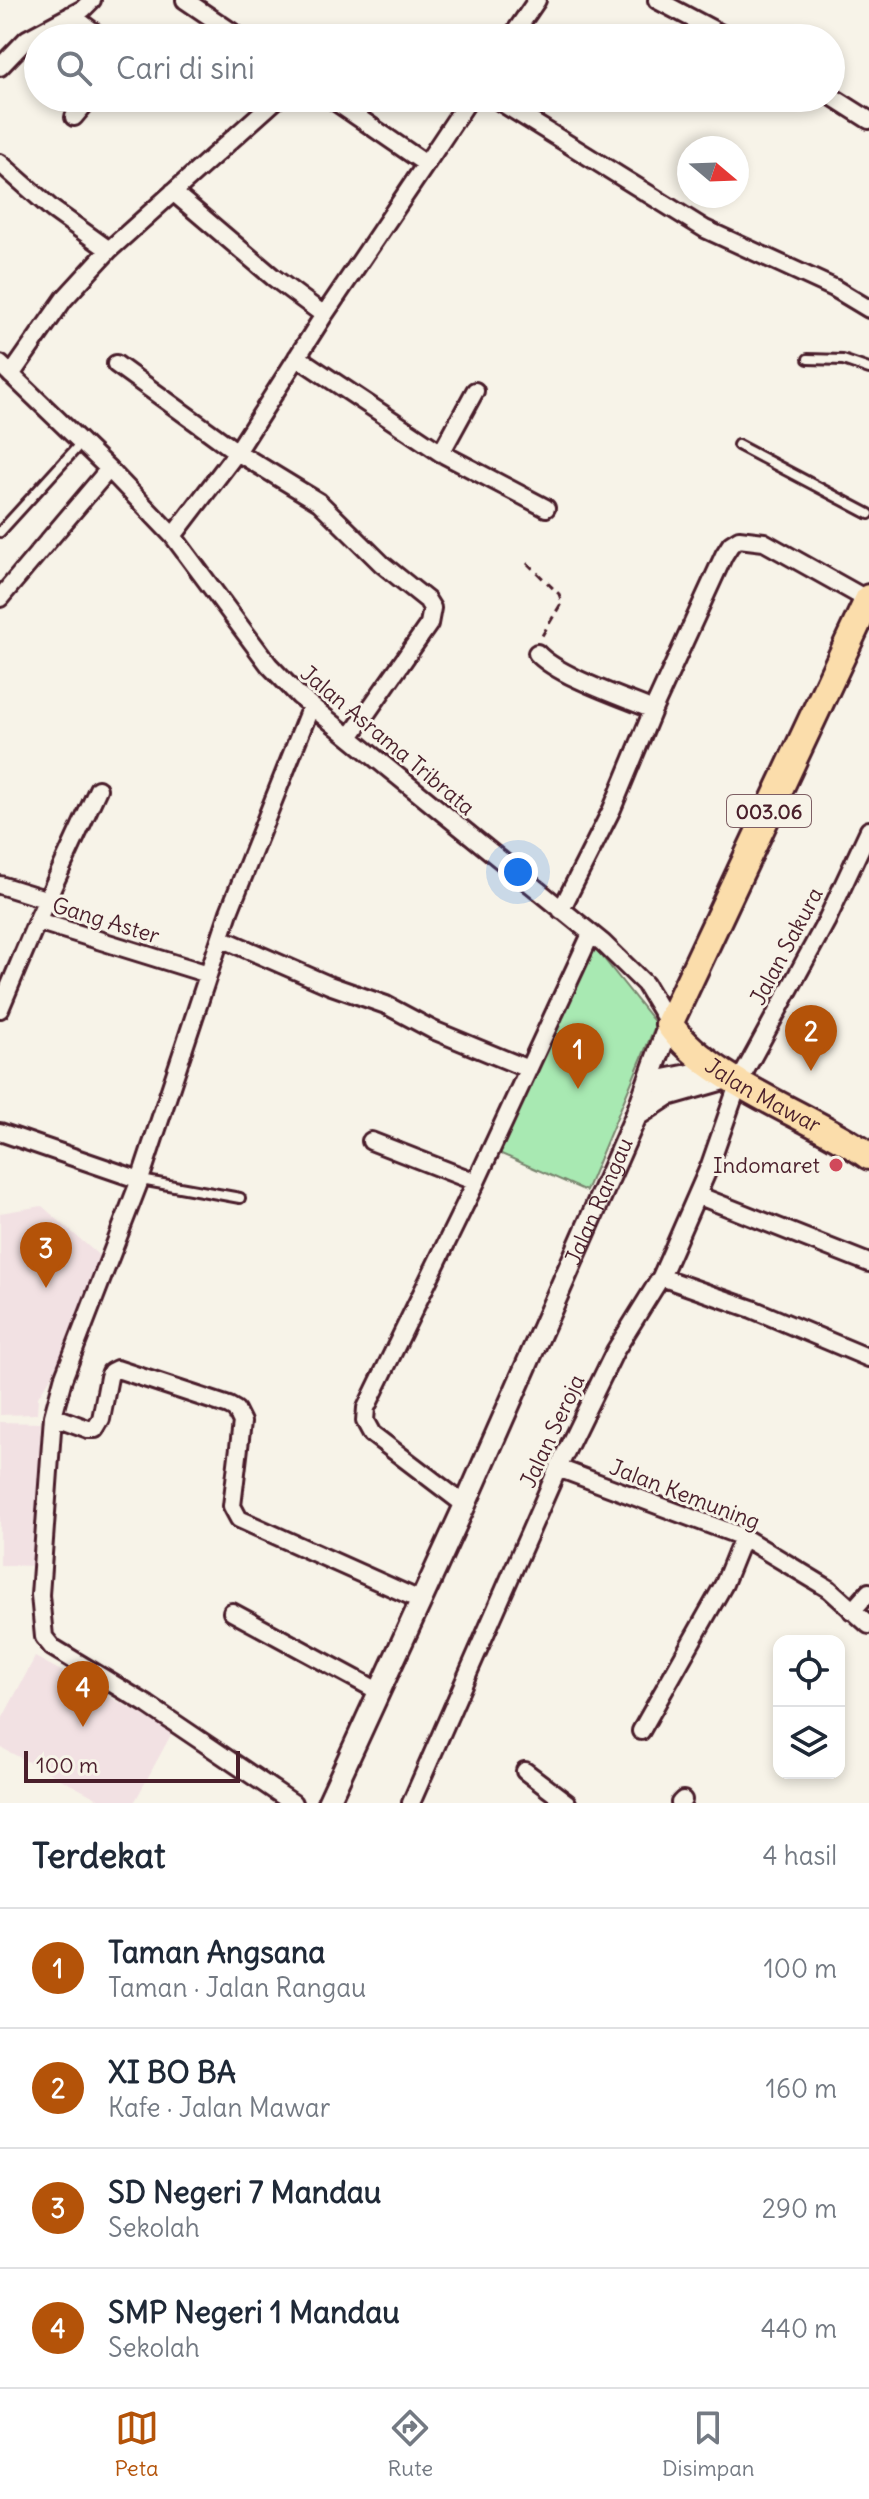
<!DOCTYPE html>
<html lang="id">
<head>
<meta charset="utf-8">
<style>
  body { margin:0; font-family:Delius,sans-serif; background:#f2f2f3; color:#1f2937 }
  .controls { position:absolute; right:24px; bottom:24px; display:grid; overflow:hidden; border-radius:16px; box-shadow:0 4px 12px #0003 }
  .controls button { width:72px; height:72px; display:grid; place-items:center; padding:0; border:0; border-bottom:2px solid #e0e1e3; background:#fff; color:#1f2937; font:40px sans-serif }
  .compass { position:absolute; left:677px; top:136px; width:72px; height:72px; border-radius:50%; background:#fff; box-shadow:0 4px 12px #0003; rotate:109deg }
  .scale { position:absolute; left:24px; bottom:20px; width:216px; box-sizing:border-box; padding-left:8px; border:4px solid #4a1f2b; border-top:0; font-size:22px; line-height:28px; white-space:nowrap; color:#4a1f2b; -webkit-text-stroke:6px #f7f3e8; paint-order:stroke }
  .you { position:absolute; left:518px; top:872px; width:28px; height:28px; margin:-20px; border:6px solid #fff; border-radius:50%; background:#1a73e8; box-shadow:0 0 0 12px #1a73e833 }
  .badge { display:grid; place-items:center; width:52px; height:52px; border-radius:50%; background:#b45309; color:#fff; font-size:26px; font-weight:700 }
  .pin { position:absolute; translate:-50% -66px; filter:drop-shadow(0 2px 4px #0008) }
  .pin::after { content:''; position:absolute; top:42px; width:28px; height:24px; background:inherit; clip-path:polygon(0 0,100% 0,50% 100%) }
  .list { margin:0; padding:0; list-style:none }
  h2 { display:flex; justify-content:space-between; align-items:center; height:104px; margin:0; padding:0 32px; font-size:34px }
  h2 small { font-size:26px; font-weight:400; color:#747a83 }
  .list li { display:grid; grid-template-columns:52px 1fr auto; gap:24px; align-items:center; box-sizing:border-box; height:120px; padding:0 32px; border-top:2px solid #e0e1e3 }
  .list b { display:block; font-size:30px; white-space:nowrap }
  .list p { margin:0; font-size:26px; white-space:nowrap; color:#747a83 }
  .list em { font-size:26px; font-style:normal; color:#747a83 }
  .icon { flex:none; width:44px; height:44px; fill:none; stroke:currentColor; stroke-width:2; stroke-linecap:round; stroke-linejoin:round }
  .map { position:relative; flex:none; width:869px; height:1803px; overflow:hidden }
  .search { position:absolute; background:#fff; box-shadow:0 4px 12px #0003; left:24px; right:24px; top:24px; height:88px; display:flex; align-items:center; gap:20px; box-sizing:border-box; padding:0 28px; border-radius:44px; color:#747a83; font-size:30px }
  .sheet { height:584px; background:#fff }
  nav { display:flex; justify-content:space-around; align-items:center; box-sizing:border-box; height:112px; border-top:2px solid #e0e1e3; background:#fff; font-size:22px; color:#747a83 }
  nav a { display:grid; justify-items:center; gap:4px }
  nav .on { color:#b45309 }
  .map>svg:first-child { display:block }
</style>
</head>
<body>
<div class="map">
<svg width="869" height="1803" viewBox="0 0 869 1803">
  <rect width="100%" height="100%" fill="#f7f3e8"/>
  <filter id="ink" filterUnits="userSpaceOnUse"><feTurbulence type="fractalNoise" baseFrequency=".0125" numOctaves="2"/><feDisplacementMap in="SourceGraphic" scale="16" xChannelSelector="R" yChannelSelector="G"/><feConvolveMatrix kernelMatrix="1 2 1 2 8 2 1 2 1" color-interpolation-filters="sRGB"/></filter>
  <g filter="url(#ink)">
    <path fill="#f2e1e3" d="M42 1206 103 1259 70 1348 38 1397 37 1414 0 1415V1213Z
      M0 1422 41 1423 37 1566 0 1565Z
      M35 1657 173 1731 134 1803H106L0 1747V1723Z"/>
    <path fill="#a8e9b2" stroke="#79846e" stroke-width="2" d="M593 945 656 1024 586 1191 499 1153Z"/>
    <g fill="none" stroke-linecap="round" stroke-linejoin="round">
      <defs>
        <path id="service" d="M808 359 843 360 869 369
          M738 445 869 514
          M0 532 81 443
          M141 1180 240 1198"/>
        <path id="minor" d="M185 0 241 38
          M657 0 729 38
          M71 15 102 38
          M511 38 537 0
          M0 67 27 39 83 9 92 0
          M831 96 869 120
          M494 98 705 229 834 288 869 309
          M74 117 90 98
          M0 163 52 209 109 250
          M426 164 470 98
          M173 192 273 277 324 315
          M297 357 441 453 475 391
          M0 364 109 469 173 536 269 665 299 696 603 943 645 984 669 1024
          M116 364 237 452 319 502 382 564 427 600 432 608 429 624 350 737
          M11 375 64 299 109 250 278 98
          M441 453 546 508
          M173 536 237 452 324 315 426 164 330 98
          M0 598 109 469
          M537 653C558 676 622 697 653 710L612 809 561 910
          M653 710 724 555 731 544 739 539 764 542 868 600
          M0 885 45 899
          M37 921 98 789
          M221 938 329 985 386 1005 433 1030 528 1069
          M0 1009 37 921 208 974
          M0 1132 140 1180
          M371 1141 476 1182
          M697 1195 869 1263
          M661 1277 752 1309 869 1358
          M53 1416 88 1429H95L101 1419 109 1377 111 1372 117 1369 229 1406 236 1410 242 1422 232 1506 239 1519 420 1600
          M558 1468 743 1537 829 1589 869 1625
          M465 1505 372 1434 365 1421 366 1408 476 1182 591 934
          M852 1611 869 1592
          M232 1612 380 1692
          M641 1731 724 1584 743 1537
          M525 1771 567 1803
          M293 1803 148 1705 52 1647 44 1637 40 1595 53 1416 63 1379 140 1180 229 912 311 706
          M411 1803 558 1468 615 1351 661 1277 672 1252 710 1165 739 1082 826 922 869 830
          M680 1803 683 1800"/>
        <g id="tertiary">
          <path d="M649 1083 704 1072"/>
          <path d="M636 1116 668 1095 731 1077"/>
          <path id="s1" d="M328 1803 465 1505 636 1116 669 1024"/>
        </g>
        <g id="primary">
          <path id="s2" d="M869 598 669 1024C709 1082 809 1114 869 1156"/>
        </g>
      </defs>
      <use href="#service" stroke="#4a1f2b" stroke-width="14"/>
      <use href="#minor" stroke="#4a1f2b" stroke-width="22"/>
      <use href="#tertiary" stroke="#4a1f2b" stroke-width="26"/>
      <use href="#primary" stroke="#4a1f2b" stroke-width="32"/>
      <path stroke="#4a1f2b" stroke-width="3" stroke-dasharray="8 6" stroke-linecap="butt" d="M527 563 559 594 562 602 540 639"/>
      <use href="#service" stroke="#f7f3e8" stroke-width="8"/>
      <use href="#minor" stroke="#f7f3e8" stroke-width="16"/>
      <use href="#tertiary" stroke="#f7f3e8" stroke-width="20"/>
      <use href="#primary" stroke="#fbddab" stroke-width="26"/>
    </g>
  </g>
  <circle fill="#d1495b" stroke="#f7f3e8" stroke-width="3" cx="836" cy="1165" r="8"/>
  <g text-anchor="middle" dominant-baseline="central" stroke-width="6" stroke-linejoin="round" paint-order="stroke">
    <rect fill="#f7f3e8" stroke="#7e5f64" stroke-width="2" x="727" y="795" width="84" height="32" rx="6"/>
    <g font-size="20" font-weight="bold" fill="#4a1f2b">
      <text x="769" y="811">003.06</text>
    </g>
    <g font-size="22" fill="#4a1f2b" stroke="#f7f3e8">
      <text transform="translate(388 740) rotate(40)">Jalan Asrama Tribrata</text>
      <text transform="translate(106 920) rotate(17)">Gang Aster</text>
      <text transform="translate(786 946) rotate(-62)">Jalan Sakura</text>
      <text stroke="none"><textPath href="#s2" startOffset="590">Jalan Mawar</textPath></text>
      <text stroke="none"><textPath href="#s1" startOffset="660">Jalan Rangau</textPath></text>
      <text transform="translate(552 1431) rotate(-65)">Jalan Seroja</text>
      <text transform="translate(685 1494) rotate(21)">Jalan Kemuning</text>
    </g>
    <g font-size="22" fill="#4a1f2b" stroke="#f7f3e8" text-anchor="end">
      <text x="820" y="1165">Indomaret</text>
    </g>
  </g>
</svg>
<div class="controls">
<button><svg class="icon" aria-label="locate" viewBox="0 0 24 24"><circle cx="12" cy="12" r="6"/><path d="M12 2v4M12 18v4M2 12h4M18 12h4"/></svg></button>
<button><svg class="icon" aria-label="layers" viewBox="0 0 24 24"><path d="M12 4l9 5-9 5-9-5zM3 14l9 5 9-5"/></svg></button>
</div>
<svg class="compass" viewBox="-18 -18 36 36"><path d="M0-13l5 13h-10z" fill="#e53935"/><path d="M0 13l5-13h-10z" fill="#747a83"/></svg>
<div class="scale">100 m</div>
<div class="you"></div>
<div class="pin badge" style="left:578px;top:1089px">1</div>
<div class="pin badge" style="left:811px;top:1071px">2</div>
<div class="pin badge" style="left:46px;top:1288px">3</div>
<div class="pin badge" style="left:83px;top:1727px">4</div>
<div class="search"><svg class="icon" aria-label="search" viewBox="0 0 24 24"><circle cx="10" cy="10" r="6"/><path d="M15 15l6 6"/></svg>Cari di sini</div>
</div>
<section class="sheet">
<h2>Terdekat<small>4 hasil</small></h2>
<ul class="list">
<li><span class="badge">1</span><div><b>Taman Angsana</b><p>Taman · Jalan Rangau</p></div><em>100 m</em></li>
<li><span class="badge">2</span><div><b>XI BO BA</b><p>Kafe · Jalan Mawar</p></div><em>160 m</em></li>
<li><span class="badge">3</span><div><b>SD Negeri 7 Mandau</b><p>Sekolah</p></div><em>290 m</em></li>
<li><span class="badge">4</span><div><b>SMP Negeri 1 Mandau</b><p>Sekolah</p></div><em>440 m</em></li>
</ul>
</section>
<nav>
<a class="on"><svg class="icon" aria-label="map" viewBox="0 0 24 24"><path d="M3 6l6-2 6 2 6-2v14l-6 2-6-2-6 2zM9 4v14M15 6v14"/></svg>Peta</a>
<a><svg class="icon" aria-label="directions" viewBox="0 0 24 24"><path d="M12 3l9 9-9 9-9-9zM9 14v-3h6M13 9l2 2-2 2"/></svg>Rute</a>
<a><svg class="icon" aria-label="saved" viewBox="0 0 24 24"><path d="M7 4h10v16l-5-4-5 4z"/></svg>Disimpan</a>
</nav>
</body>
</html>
